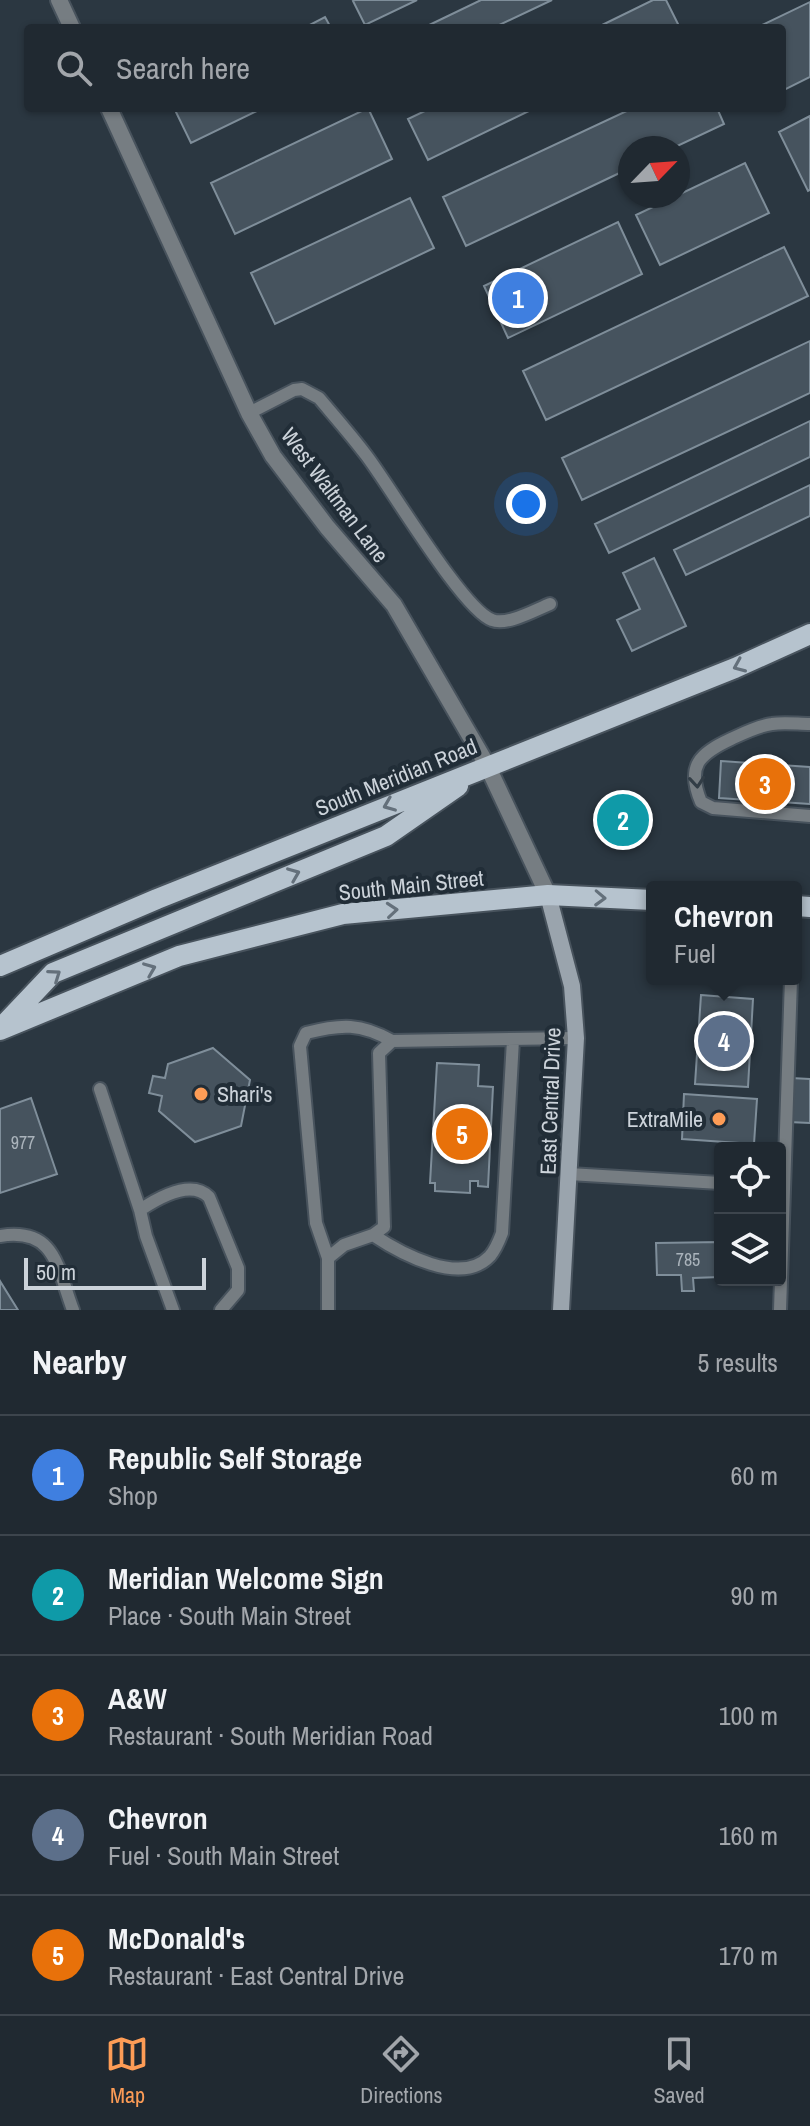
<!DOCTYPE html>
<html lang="en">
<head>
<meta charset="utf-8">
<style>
  body { margin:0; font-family:"Archivo Narrow",sans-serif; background:#2d353d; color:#f1f3f6 }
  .controls { position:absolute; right:24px; bottom:24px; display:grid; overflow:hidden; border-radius:8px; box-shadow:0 2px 6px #0004 }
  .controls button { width:72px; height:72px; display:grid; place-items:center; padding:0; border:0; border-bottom:2px solid #3d454d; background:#202931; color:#f1f3f6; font:40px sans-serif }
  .compass { position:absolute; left:618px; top:136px; width:72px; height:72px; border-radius:50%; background:#202931; box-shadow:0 2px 6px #0004; rotate:65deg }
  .scale { position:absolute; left:24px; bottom:20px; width:182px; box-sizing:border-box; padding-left:8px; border:4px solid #ccd3da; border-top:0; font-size:22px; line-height:28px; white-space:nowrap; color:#ccd3da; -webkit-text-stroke:6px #212d37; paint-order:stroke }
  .you { position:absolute; left:526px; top:504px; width:28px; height:28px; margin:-20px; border:6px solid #fff; border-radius:50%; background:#1a73e8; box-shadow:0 0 0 12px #1a73e833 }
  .badge { display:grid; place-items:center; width:52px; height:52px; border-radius:50%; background:#fd9c56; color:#fff; font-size:26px; font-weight:700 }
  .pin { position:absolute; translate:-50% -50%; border:4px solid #fff; box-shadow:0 2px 8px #0006 }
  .popup { position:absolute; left:646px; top:881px; width:156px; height:104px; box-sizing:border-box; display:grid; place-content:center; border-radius:8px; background:#202931; filter:drop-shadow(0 2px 6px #0005); font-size:26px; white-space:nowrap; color:#a2a6ab }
  .popup b { font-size:30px; color:#f1f3f6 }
  .popup::after { content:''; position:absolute; left:50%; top:100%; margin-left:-16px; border:16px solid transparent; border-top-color:#202931 }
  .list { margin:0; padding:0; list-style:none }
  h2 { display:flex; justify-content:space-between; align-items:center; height:104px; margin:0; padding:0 32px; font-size:34px }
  h2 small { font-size:26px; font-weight:400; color:#a2a6ab }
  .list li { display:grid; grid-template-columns:52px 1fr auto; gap:24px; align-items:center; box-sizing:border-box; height:120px; padding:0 32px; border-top:2px solid #3d454d }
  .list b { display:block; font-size:30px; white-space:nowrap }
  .list p { margin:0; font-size:26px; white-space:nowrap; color:#a2a6ab }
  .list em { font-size:26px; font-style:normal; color:#a2a6ab }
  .icon { flex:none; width:44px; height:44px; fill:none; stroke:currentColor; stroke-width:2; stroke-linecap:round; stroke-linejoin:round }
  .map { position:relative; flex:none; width:810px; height:1310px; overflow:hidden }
  .search { position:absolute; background:#202931; box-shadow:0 2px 6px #0004; left:24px; right:24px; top:24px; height:88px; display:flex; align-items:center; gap:20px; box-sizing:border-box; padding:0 28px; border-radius:8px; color:#a2a6ab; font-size:30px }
  .sheet { height:704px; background:#202931 }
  nav { display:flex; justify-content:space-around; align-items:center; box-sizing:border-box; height:112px; border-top:2px solid #3d454d; background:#202931; font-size:22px; color:#a2a6ab }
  nav a { display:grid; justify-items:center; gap:4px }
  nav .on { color:#fd9c56 }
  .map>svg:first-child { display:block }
</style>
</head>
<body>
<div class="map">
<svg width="810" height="1310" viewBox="0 0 810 1310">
  <rect width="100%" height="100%" fill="#2b3741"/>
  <path fill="#46535e" stroke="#7f8e9a" stroke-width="2" d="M355 0H417L365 25 353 1Z
    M481 0H552L493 28H423Z
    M653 0H666L680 28H596Z
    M810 2V77L782 91V28H756Z
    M325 17 331 28H304Z
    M174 108H263L191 143Z
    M368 108 392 159 235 234 211 183Z
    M431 108H535L428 160 408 119Z
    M633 108H717L724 124 673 148H630V168L466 246 443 197Z
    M810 116V190L808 191 779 132Z
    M745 163 769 213 660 265 636 215Z
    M410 198 434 248 275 324 251 273Z
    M618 222 642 274 508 338 484 286Z
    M784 247 808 296 546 420 523 371Z
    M810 341V393L582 500 562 458Z
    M810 421V457L609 553 595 524Z
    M810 485V516L686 575 674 550Z
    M654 558 686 626 632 651 617 620 640 609 623 573Z
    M721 761 810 767V804L719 798Z
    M701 995 753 999 748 1087 695 1084Z
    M213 1048 250 1080 241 1126 195 1142 159 1111 162 1096 149 1093 153 1076 165 1078 168 1064Z
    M437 1063 479 1065 478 1086 493 1087 488 1187 478 1186V1181H470V1193L435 1191V1183H430Z
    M791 1078 810 1079V1123L789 1122Z
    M684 1094 757 1099 754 1144 682 1139Z
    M31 1098 57 1174 0 1193V1109Z
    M720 1242V1277L693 1278 694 1291H682L681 1275H657L656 1243Z
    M0 1281 18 1310H0Z"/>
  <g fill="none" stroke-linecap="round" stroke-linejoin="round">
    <defs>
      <path id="lane" d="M249 413 294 390 302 389 319 398C335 417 351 435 366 455 390 486 463 610 492 620 507 626 535 610 550 604
        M810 724C798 724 784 722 772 724 757 726 744 733 731 739 699 754 686 766 701 802L713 808 810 816
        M100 1089 140 1210
        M569 1174 720 1183
        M373 1235C400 1253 461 1287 490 1256 496 1249 499 1241 502 1233L513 1040
        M0 1236C56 1227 57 1268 73 1310
        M328 1258 316 1223 300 1046 306 1033C341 1024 361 1023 392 1041
        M173 1310 146 1236 140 1210C158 1198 191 1179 209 1197L238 1268V1290L221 1310
        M328 1310V1258L344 1245 373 1235 384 1227 379 1053 392 1041 576 1038
        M780 1310 791 979"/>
      <path id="street" d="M59 0 72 28
        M109 108 249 413 273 456 327 527 394 605 487 765 548 895"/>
      <path id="secondary" d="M548 895 572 986 576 1038 561 1310"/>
      <path id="primary" d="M796 906 810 907
        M0 966 157 899 735 668 810 634
        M3 1026 53 973 386 836 458 786
        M0 1030 179 956 343 914 548 895 652 900"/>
    </defs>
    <use href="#lane" stroke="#48535d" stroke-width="16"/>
    <use href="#street" stroke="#48535d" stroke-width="20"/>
    <use href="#secondary" stroke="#48535d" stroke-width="20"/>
    <use href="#primary" stroke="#48535d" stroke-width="24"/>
    <use href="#lane" stroke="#767d82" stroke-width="12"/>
    <use href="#street" stroke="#767d82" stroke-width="16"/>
    <use href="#secondary" stroke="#9aa4ad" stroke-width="16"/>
    <use href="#primary" stroke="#b6c3ce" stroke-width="20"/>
  </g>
  <defs><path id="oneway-chevron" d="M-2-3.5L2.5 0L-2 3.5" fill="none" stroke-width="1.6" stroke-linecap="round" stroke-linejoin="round" transform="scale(2)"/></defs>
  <g stroke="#64707b">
    <use href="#oneway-chevron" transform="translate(739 666) rotate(157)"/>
    <use href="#oneway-chevron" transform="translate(389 805) rotate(158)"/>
    <use href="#oneway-chevron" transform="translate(294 874) rotate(-22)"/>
    <use href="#oneway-chevron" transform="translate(600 898) rotate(2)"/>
    <use href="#oneway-chevron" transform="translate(392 910) rotate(-5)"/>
    <use href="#oneway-chevron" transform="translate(150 969) rotate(-22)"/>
    <use href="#oneway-chevron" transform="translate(55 975) rotate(-35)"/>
  </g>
  <use stroke="#323d46" href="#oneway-chevron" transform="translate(697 782) rotate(85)"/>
  <g fill="#fd9c56" stroke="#212d37" stroke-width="3">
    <circle cx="201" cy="1094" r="8"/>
    <circle cx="719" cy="1119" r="8"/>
  </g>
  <g text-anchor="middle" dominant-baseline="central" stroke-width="8" stroke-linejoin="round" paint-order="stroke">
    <g font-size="18" fill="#aab3bb">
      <text x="23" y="1142">977</text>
      <text x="688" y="1259">785</text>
    </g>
    <g font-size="22" fill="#ccd3da" stroke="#212d37">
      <text transform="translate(335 495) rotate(53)">West Waltman Lane</text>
      <text transform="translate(396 777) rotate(-22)">South Meridian Road</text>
      <text transform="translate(411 885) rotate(-6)">South Main Street</text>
      <text transform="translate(550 1101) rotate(-88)">East Central Drive</text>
    </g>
    <g font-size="22" fill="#ccd3da" stroke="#212d37" text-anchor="start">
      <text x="217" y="1094">Shari's</text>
      <text x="703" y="1119" text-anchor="end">ExtraMile</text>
    </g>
  </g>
</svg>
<div class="controls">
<button><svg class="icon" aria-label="locate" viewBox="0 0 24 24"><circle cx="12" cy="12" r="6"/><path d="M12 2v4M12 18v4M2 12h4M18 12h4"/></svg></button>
<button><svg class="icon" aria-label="layers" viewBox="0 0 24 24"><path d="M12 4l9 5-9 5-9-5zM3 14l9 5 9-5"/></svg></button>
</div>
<svg class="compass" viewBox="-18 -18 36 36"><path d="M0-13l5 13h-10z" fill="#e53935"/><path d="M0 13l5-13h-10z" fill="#a2a6ab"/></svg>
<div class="scale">50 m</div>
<div class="you"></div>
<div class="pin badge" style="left:518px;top:298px;background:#3f7fe0">1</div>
<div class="pin badge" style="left:623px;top:820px;background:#0f9aa8">2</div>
<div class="pin badge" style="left:765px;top:784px;background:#e8710a">3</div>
<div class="pin badge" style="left:724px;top:1041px;background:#5c6f8a">4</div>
<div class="popup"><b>Chevron</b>Fuel</div>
<div class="pin badge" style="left:462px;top:1134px;background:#e8710a">5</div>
<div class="search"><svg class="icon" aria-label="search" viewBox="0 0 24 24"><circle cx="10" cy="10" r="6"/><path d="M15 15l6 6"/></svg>Search here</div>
</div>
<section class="sheet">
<h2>Nearby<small>5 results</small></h2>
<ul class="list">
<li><span class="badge" style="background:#3f7fe0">1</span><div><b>Republic Self Storage</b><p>Shop</p></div><em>60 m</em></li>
<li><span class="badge" style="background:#0f9aa8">2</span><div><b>Meridian Welcome Sign</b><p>Place · South Main Street</p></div><em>90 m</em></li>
<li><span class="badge" style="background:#e8710a">3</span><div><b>A&amp;W</b><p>Restaurant · South Meridian Road</p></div><em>100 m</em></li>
<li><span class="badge" style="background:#5c6f8a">4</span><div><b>Chevron</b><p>Fuel · South Main Street</p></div><em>160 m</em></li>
<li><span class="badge" style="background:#e8710a">5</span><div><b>McDonald's</b><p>Restaurant · East Central Drive</p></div><em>170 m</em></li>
</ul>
</section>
<nav>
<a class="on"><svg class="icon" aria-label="map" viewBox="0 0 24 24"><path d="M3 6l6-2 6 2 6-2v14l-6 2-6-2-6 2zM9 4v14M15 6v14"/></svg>Map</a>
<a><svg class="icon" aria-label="directions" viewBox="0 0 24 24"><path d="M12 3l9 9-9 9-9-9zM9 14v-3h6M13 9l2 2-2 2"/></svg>Directions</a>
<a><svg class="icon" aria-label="saved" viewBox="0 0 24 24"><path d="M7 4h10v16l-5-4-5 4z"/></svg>Saved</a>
</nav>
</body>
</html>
